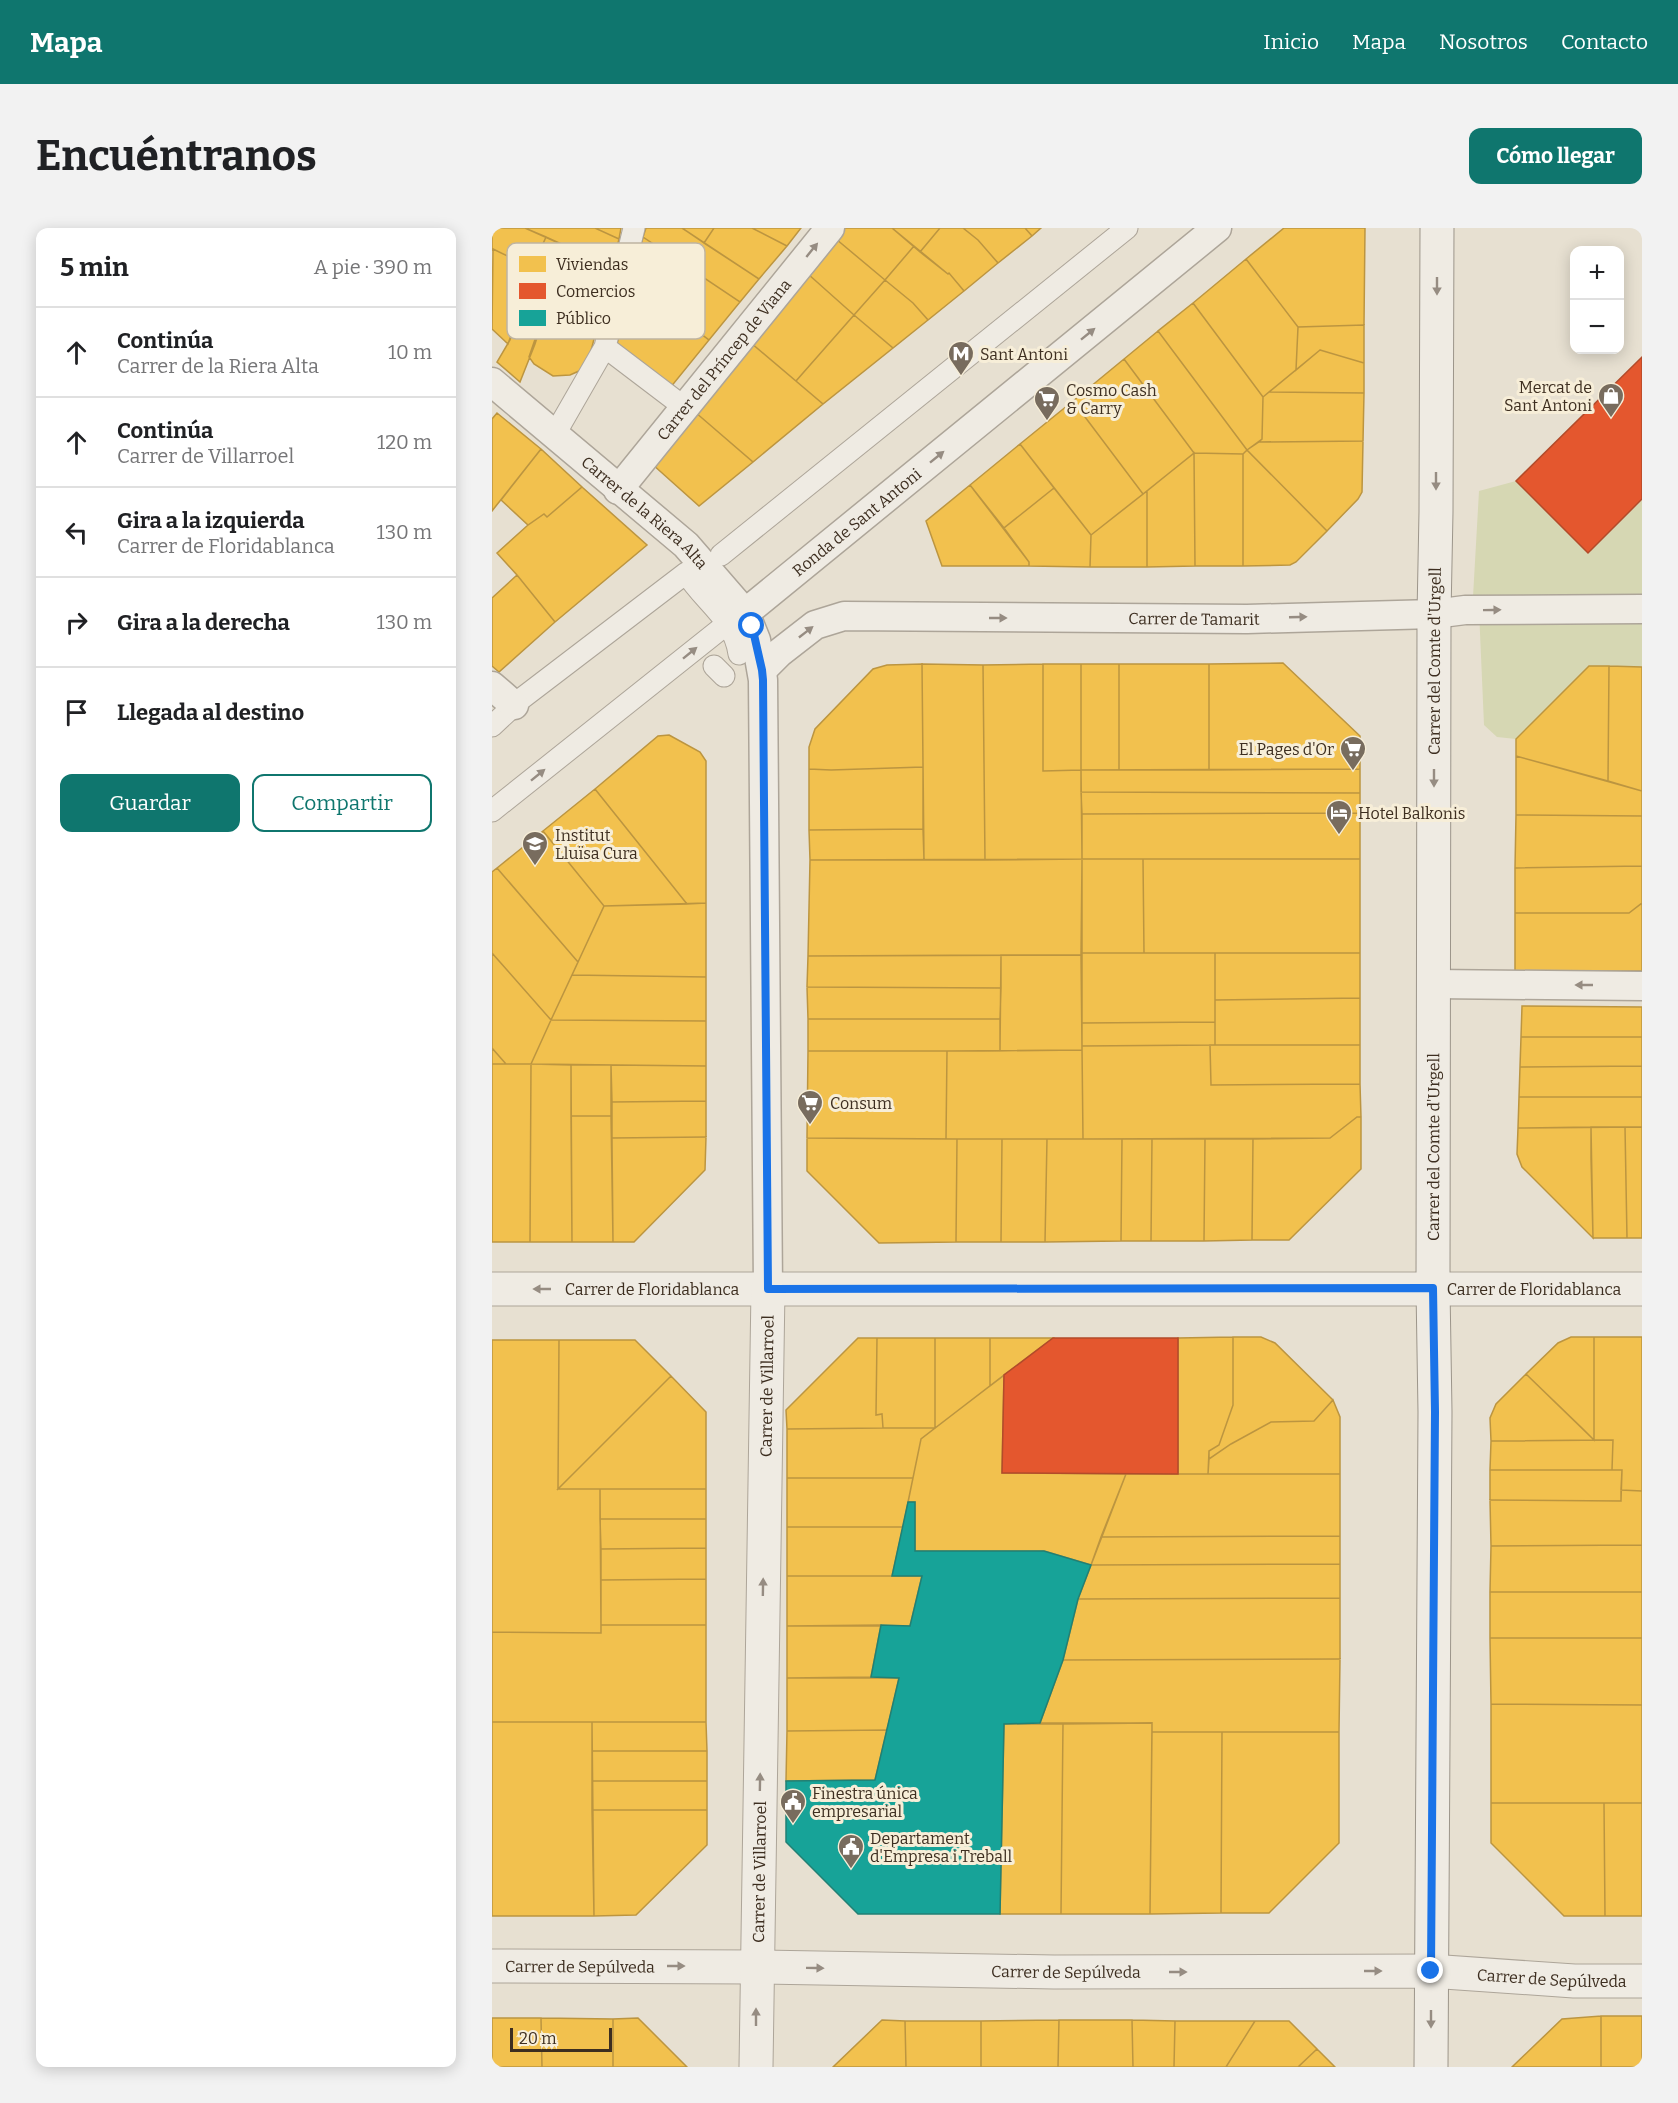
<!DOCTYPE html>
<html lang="es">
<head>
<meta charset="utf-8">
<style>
  body { margin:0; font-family:Bitter,serif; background:#f2f2f2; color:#202124 }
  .controls { position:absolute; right:18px; top:18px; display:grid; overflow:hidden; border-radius:12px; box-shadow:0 3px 15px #0003 }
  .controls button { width:54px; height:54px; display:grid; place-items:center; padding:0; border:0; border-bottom:2px solid #e0e0e0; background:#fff; color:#202124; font:30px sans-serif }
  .scale { position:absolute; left:18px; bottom:15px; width:102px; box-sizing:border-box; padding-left:6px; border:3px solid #3d2e20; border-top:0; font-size:16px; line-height:21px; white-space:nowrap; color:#3d2e20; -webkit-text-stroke:4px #f7eed8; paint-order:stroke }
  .stop { position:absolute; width:18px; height:18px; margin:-14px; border:4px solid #1a73e8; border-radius:50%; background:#fff }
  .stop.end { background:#1a73e8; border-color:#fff; box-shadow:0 2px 6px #0008 }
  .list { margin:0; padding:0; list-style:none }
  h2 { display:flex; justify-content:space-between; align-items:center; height:78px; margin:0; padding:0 24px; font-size:26px }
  h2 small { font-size:20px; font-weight:400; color:#757577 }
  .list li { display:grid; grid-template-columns:39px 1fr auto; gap:18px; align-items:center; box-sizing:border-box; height:90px; padding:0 24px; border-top:2px solid #e0e0e0 }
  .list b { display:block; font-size:22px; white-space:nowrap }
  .list p { margin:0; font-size:20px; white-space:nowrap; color:#757577 }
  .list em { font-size:20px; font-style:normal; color:#757577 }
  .actions { display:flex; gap:12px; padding:18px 24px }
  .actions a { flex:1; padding:14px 0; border:2px solid #0f766e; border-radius:12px; text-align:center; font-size:21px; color:#0f766e }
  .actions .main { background:#0f766e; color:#fff }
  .icon { flex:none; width:33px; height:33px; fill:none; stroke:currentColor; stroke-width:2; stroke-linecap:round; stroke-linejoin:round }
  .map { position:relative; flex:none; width:1150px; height:1839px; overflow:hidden; border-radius:12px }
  header { display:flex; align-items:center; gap:36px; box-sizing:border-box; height:84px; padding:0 30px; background:#0f766e; color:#fff }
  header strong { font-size:28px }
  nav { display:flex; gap:33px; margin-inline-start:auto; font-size:21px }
  .intro { display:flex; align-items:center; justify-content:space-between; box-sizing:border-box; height:144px; padding:0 36px }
  h1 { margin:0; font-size:42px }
  .button { padding:15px 27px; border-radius:12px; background:#0f766e; color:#fff; font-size:21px; font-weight:700 }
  main { display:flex; gap:36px; padding:0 36px }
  aside { flex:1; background:#fff; border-radius:12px; box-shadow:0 3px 15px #0003 }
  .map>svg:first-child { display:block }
</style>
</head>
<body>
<header>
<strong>Mapa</strong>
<nav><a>Inicio</a><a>Mapa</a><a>Nosotros</a><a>Contacto</a></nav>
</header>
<div class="intro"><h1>Encuéntranos</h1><a class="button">Cómo llegar</a></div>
<main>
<aside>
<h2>5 min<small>A pie · 390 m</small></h2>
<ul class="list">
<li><svg class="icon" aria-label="ahead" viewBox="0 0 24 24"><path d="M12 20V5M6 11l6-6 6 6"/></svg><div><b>Continúa</b><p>Carrer de la Riera Alta</p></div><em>10 m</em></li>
<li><svg class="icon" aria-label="ahead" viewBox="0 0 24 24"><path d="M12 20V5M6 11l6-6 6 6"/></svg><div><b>Continúa</b><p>Carrer de Villarroel</p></div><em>120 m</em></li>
<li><svg class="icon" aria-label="left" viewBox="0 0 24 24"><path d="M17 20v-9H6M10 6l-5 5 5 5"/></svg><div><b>Gira a la izquierda</b><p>Carrer de Floridablanca</p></div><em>130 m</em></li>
<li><svg class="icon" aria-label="right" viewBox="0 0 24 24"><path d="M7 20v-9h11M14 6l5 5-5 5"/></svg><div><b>Gira a la derecha</b></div><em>130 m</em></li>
<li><svg class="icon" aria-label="arrive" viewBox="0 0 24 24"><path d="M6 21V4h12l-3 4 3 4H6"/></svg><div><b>Llegada al destino</b></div></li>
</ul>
<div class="actions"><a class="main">Guardar</a><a>Compartir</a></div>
</aside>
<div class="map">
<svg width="1150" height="1839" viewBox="0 0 1150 1839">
  <rect width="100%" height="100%" fill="#e7e0d1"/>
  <path fill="#d6d7b3" d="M1024 253 1096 325 1150 272V439L1097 438 1024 511 1005 509 992 497 987 382 981 369 987 263Z"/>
  <path fill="#f2c14e" stroke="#bc9540" stroke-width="1.5" d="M0 0H33L54 9 40 40 1 21 0 22Z
    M33 0H103L127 11 120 39Z
    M103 0H129L127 11Z
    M154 0H190L267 51 248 74 151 9Z
    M190 0H222L212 15Z
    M222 0H260L295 18 267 51 212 15Z
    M260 0H309L295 18Z
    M353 0H400L422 18 393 52 344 11Z
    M400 0H448L428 24Z
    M448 0H471L486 12 506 35 472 63 457 45 456 46 428 24Z
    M471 0H533L540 8 506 35 486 12Z
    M533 0H549L540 8Z
    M792 0H873L872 97 806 99 754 31Z
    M54 9 120 39 98 127 93 137 87 143 78 147 61 148 42 136 37 129 61 59 37 48Z
    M151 9 202 43 173 79 140 55Z
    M344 11 393 52 362 87 316 46Z
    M422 18 456 46 457 45 472 63 436 92 421 75 393 52Z
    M1 21 40 40 37 48H40L16 116 0 101Z
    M754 31 806 99 804 142 771 169 701 75Z
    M202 43 248 74 217 112 173 79Z
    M316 46 362 87 304 153 259 115Z
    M40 48 61 59 43 116 28 154 5 134 18 112Z
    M393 52 421 75 436 92 401 120 362 87Z
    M140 55 217 112 178 160 125 116Z
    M701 75 771 169 770 211 755 222 666 103Z
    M362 87 401 120 331 176 304 153Z
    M872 97V135L828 122 804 142 806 99Z
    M666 103 755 222 751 226 702 225 632 131Z
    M259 115 331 176 261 234 203 184Z
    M828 122 872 135V165L777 164Z
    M632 131 702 225 651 266 581 173Z
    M777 164 872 165 871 213 767 214 770 211 771 169Z
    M581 173 651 266 599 307 528 216Z
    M203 184 261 234 207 278 160 236Z
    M5 185 49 221 0 283V191Z
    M871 213 870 264 866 271 835 303 755 222 767 214Z
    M528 216 562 260 512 300 478 257Z
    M49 221 90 259 55 289 52 286 36 297 9 272Z
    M755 222 835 303 804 334 798 337 751 338V226Z
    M702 225 751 226V338H703Z
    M702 225 703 338 655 339V263Z
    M478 257 537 334V338H450L434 293Z
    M90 259 155 317 63 394 25 347 5 325 36 297 52 286 55 289Z
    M562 260 599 307 598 339 537 338V334L512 300Z
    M655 263V339H598L599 307Z
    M25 347 63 394 7 444 0 438V370Z
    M791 435 868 508V541L717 542V436Z
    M430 436 491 437 493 632H432Z
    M430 436 431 539 339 542 317 541V519L323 501 381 441 395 437Z
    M551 436H589V542L551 543Z
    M551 436V543L589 542 590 631 493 632 491 437Z
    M589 436H627V542H589Z
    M627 436H717V542H627Z
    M1097 438H1117L1116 553 1024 528V511Z
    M1117 438 1150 439V563L1116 553Z
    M177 507 208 524 214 533V675L195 676 103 561 166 508Z
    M1024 528 1150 563V588L1024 587Z
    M431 539V601L317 602V541L339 542Z
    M868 541V565L589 564V542Z
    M103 561 195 676 112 678 51 603Z
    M589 564 868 565V585L590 586Z
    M868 585V631H590V586Z
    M1024 587 1150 588V638L1023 640Z
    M431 601 432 632H318L317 602Z
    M51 603 112 678 86 734 5 640Z
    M590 631H651L652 725H590Z
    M590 631 589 727 316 728 318 632Z
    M651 631H868V725H652Z
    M1150 638V675L1137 685H1023V640Z
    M5 640 86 734 59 792 0 725V644Z
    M214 675V749L80 747 112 678Z
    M1150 675V743H1023V685H1137Z
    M0 725 59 792 39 836H14L0 820Z
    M590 725H723V794L590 795Z
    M723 725H868V770L723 772Z
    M509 727H589L590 822 508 823Z
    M509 727V760L315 759 316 728Z
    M80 747 214 749V793L59 792Z
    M315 759 509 760 508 791H316Z
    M868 770V817H723V772Z
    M1030 778 1150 779V809H1029Z
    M316 791H508V823H316Z
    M59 792 214 793V838L39 836Z
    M723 794V817L590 818V795Z
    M1029 809H1150V838L1028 839Z
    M718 817H868V856L719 857Z
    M718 817 719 857 868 856 869 889H865L838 910 591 911 590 818Z
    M0 820 14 836H0Z
    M590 822 591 911H454L455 823Z
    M316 823H455L454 911 315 910Z
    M0 836H39L38 1014H0Z
    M39 836 79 837 80 1014H38Z
    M79 837H119V888H79Z
    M119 837 214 838V873L120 874Z
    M1150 838V869H1027L1028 839Z
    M1027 869H1150V899L1026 900Z
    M214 873V909L120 910V874Z
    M79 888H119L121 1014H80Z
    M865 889H869V941L797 1012H760L761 911 838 910Z
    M1099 899H1133L1135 1010H1101Z
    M1099 899V930L1101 1010 1030 939 1025 926 1026 900Z
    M1133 899H1150V1010H1135Z
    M214 909 213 942 142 1014H121L120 910Z
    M315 910 465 911 464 1014 387 1015 315 943Z
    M465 911H510L509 1014H464Z
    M510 911H555L553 1014H509Z
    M555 911H630L629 1013 553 1014Z
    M630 911H660L659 1013H629Z
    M660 911H713L712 1013H659Z
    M713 911H761L760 1012 712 1013Z
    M741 1109V1177L727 1217 717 1223 716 1246H686V1110Z
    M741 1109H769L783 1115 841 1172 822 1193 779 1194 739 1216 717 1231V1223L727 1217 741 1177Z
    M1079 1109H1102V1212L1034 1146 1066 1115Z
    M1102 1109H1150V1263L1129 1262 1130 1242H1120L1121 1212H1102Z
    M366 1110H385L384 1187 390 1186 391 1200 295 1201 294 1182Z
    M385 1110H443V1200H391L390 1186 384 1187Z
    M443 1110H498V1158L443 1200Z
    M498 1110H561L498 1158Z
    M0 1112H67L66 1261H108L109 1405 0 1404Z
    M67 1112H143L179 1148 66 1261Z
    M1034 1146 1090 1200 1102 1212 999 1213 998 1190 1004 1176Z
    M512 1147 510 1245 634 1246 599 1337 552 1323H423V1274H416L429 1211Z
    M179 1148 214 1184V1261H66Z
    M841 1172 848 1189V1246H716L717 1231 739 1216 779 1194 822 1193Z
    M391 1200H443L429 1211 421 1250H295V1201Z
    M1121 1212 1120 1242H998L999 1213Z
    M998 1242H1130L1129 1273 998 1272Z
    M634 1246H848V1308L609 1309Z
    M295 1250H421L411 1299H295Z
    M108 1261H214V1291H108Z
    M1129 1262 1150 1263V1317L999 1318 998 1272 1129 1273Z
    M108 1291H214V1320L109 1321Z
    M295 1299H411L400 1348H295Z
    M848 1308V1336L599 1337 609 1309Z
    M1150 1317V1364H998L999 1318Z
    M214 1320V1351L109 1352V1321Z
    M848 1336V1370L586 1371 599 1337Z
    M295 1348H430L418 1398H295Z
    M214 1351V1397H109V1352Z
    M998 1364H1150V1410H998Z
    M848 1370V1431L571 1432 586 1371Z
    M109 1397H214V1494H0V1404L109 1405Z
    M389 1397 379 1449 295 1450V1398Z
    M998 1410H1150V1477L999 1476Z
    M848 1431 847 1504H660V1495H548L571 1432Z
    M295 1450H407L395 1502 295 1503Z
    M999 1476 1150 1477V1575H999Z
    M0 1494H100L102 1688H0Z
    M100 1494H214L215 1523H100Z
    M660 1495 658 1686H569L571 1496Z
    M512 1496H571L569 1686H508Z
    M395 1502 383 1552 294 1553 295 1503Z
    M660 1504H730L729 1685 658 1686Z
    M730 1504H847V1615L777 1685H729Z
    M100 1523H215V1553H100Z
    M100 1553H215V1582H100Z
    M999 1575H1112L1113 1688H1072L999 1615Z
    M1112 1575H1150V1688H1113Z
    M100 1582H215V1617L144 1687 102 1688Z
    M1109 1788H1150V1839H1109Z
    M1109 1788V1839H1020L1070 1791Z
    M0 1790H49L50 1839H0Z
    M49 1790 121 1791V1839H50Z
    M146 1790 195 1839H121V1791Z
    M390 1792 413 1793 414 1839H341Z
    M567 1792H640L641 1839H566Z
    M567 1792 566 1839H489V1793Z
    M640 1792 683 1793 682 1839H641Z
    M413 1793H489V1839H414Z
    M683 1793H763L734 1839H682Z
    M763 1793H797L825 1821 806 1839H734Z
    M825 1821 843 1839H806Z"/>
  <path fill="#e4572e" stroke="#b24b2a" stroke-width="1.5" d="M1150 129V271L1096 325 1024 253Z
    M561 1110H686V1246L510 1245 512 1147Z"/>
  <path fill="#17a398" stroke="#228074" stroke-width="1.5" d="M416 1274H423V1323H552L599 1337 586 1371 571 1432 548 1495 512 1496 508 1686H366L294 1614V1553L383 1552 407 1450 379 1449 389 1397 418 1398 430 1348H400Z"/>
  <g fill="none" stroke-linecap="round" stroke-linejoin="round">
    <defs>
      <path id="pedestrian" d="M113 119 192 179
        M63 206 113 119 142 0
        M229 327 635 0
        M222 438 232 448
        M0 498 29 471 194 345C212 374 242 390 247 426
        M0 583 236 395 247 389"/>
      <g id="minor">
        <path id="s1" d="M0 154 194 317 253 385 264 412 271 452 276 1061"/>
        <path id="s2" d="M126 262 338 0"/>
        <path id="s3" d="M253 385 725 0"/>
        <path id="s4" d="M270 442 287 425 323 397 352 388 755 391 942 386 973 382 1150 381"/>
        <path d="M0 458 22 477"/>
        <path d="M942 756 1150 758"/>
      </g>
      <g id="tertiary">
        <path id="s5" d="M0 1061H1150"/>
        <path id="s6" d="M0 1738 265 1739 562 1744 938 1743 1082 1753H1150"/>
        <path id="s7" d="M264 1839 276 1061"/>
      </g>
      <g id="secondary">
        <path id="s8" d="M939 1839 943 1184 941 1061 942 386 944 284 945 0"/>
      </g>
    </defs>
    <use href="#pedestrian" stroke="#ada599" stroke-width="23"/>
    <use href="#minor" stroke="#ada599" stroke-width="31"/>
    <use href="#tertiary" stroke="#ada599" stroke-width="35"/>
    <use href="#secondary" stroke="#9c958a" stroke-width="35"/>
    <use href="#pedestrian" stroke="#efebe3" stroke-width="21"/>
    <use href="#minor" stroke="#efebe3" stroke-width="28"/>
    <use href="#tertiary" stroke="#efebe3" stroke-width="33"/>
    <use href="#secondary" stroke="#efebe3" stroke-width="33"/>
  </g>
  <defs><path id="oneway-solid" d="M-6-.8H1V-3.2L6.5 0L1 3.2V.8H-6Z" transform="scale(1.5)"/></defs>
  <g fill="#968c82">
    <use href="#oneway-solid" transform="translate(320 22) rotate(-51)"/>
    <use href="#oneway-solid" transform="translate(945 58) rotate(90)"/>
    <use href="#oneway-solid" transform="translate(596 106) rotate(-39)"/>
    <use href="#oneway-solid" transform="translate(445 229) rotate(-39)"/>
    <use href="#oneway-solid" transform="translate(944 253) rotate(90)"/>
    <use href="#oneway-solid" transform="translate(1000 382) rotate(-1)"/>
    <use href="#oneway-solid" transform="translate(806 389) rotate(-2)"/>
    <use href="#oneway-solid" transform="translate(506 390)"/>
    <use href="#oneway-solid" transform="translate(314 404) rotate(-38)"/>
    <use href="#oneway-solid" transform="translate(198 425) rotate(-39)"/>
    <use href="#oneway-solid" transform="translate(46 547) rotate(-39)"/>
    <use href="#oneway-solid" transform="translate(942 550) rotate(90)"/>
    <use href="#oneway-solid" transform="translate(1092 757) rotate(-180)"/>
    <use href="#oneway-solid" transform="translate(50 1061) rotate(-180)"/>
    <use href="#oneway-solid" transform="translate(271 1359) rotate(-89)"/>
    <use href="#oneway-solid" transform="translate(268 1554) rotate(-89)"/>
    <use href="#oneway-solid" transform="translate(184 1738)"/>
    <use href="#oneway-solid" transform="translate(323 1740) rotate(1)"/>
    <use href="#oneway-solid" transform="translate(881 1743)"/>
    <use href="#oneway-solid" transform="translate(686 1744)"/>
    <use href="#oneway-solid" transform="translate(264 1789) rotate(-90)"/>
    <use href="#oneway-solid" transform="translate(939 1791) rotate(90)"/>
  </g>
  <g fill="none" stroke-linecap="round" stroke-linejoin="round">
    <path stroke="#1a73e8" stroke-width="8" d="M260 398 270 442 271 452 276 1061 941 1060 943 1184 939 1743"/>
  </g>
  <defs>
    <symbol id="metro-pin" viewBox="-11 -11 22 30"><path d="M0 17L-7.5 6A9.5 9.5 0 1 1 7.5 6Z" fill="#786c5e" stroke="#f7eed8"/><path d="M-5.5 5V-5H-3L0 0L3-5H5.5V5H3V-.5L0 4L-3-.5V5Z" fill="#fff"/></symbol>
    <symbol id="shop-pin" viewBox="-11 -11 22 30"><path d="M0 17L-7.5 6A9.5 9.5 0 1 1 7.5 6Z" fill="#786c5e" stroke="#f7eed8"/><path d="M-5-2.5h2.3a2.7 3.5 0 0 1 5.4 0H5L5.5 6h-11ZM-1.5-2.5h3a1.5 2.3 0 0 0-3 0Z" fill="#fff"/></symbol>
    <symbol id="supermarket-pin" viewBox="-11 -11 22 30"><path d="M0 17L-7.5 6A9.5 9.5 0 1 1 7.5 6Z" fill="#786c5e" stroke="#f7eed8"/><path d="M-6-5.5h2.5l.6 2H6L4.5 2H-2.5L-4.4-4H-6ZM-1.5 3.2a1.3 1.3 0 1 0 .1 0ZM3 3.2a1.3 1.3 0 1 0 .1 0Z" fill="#fff"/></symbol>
    <symbol id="hotel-pin" viewBox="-11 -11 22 30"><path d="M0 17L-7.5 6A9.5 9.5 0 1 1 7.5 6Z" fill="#786c5e" stroke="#f7eed8"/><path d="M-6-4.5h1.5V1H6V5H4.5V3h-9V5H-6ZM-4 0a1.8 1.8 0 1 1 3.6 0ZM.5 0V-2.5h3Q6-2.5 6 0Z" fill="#fff"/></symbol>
    <symbol id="school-pin" viewBox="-11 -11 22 30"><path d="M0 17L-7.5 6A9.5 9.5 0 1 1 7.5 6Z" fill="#786c5e" stroke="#f7eed8"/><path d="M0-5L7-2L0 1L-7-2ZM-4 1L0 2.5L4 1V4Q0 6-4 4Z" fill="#fff"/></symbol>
    <symbol id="civic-pin" viewBox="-11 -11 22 30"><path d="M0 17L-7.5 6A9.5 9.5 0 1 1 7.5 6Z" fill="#786c5e" stroke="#f7eed8"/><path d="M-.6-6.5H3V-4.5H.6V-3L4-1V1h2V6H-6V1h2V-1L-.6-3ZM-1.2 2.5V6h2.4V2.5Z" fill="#fff"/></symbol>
  </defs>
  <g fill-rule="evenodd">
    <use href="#metro-pin" x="454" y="111" width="30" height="40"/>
    <use href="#shop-pin" x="1104" y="153" width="30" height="40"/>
    <use href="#supermarket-pin" x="540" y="156" width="30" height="40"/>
    <use href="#supermarket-pin" x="846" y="506" width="30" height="40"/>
    <use href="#hotel-pin" x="832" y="570" width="30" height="40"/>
    <use href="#school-pin" x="28" y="601" width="30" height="40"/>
    <use href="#supermarket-pin" x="303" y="860" width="30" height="40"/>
    <use href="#civic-pin" x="286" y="1559" width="30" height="40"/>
    <use href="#civic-pin" x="344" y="1604" width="30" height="40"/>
  </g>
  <g text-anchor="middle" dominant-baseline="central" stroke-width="6" stroke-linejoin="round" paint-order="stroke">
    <g font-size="16" fill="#3d2e20" stroke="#f7eed8" text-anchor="start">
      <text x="488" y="126">Sant Antoni</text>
      <text x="1100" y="159" text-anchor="end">Mercat de<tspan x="1100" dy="18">Sant Antoni</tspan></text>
      <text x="574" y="162">Cosmo Cash<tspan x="574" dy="18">&amp; Carry</tspan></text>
      <text x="842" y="521" text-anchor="end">El Pages d'Or</text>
      <text x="866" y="585">Hotel Balkonis</text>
      <text x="63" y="607">Institut<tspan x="63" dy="18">Lluïsa Cura</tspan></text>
      <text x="338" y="875">Consum</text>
      <text x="320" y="1565">Finestra única<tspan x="320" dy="18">empresarial</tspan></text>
      <text x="378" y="1610">Departament<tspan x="378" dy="18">d'Empresa i Treball</tspan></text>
    </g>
    <g font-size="16" fill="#3d2e20" stroke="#f7eed8">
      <text stroke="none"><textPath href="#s2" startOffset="168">Carrer del Príncep de Viana</textPath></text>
      <text stroke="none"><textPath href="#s1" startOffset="201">Carrer de la Riera Alta</textPath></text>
      <text stroke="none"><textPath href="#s3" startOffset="144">Ronda de Sant Antoni</textPath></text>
      <text stroke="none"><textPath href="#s4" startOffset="450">Carrer de Tamarit</textPath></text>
      <text stroke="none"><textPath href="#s8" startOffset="1406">Carrer del Comte d'Urgell</textPath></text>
      <text stroke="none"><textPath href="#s8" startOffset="920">Carrer del Comte d'Urgell</textPath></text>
      <text stroke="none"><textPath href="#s5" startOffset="160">Carrer de Floridablanca</textPath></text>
      <text stroke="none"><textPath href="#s5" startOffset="1042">Carrer de Floridablanca</textPath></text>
      <text stroke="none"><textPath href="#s7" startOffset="681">Carrer de Villarroel</textPath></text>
      <text stroke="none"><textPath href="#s7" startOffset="195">Carrer de Villarroel</textPath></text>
      <text stroke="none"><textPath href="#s6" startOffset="88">Carrer de Sepúlveda</textPath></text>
      <text stroke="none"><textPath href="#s6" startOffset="574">Carrer de Sepúlveda</textPath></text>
      <text stroke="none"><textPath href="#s6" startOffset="1060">Carrer de Sepúlveda</textPath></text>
    </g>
  </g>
  <rect x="15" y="15" width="198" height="96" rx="9" fill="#f7eed8" stroke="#bfb4a1" stroke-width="1.5"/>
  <rect x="27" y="28" width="27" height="16" fill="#f2c14e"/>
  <rect x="27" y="55" width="27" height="16" fill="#e4572e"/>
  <rect x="27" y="82" width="27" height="16" fill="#17a398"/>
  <g font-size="16" fill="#3d2e20">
    <text x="64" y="42">Viviendas</text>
    <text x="64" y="69">Comercios</text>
    <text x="64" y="96">Público</text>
  </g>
</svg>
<div class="controls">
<button>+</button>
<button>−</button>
</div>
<div class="scale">20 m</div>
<div class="stop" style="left:260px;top:398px"></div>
<div class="stop end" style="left:939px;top:1743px"></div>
</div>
</main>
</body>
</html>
